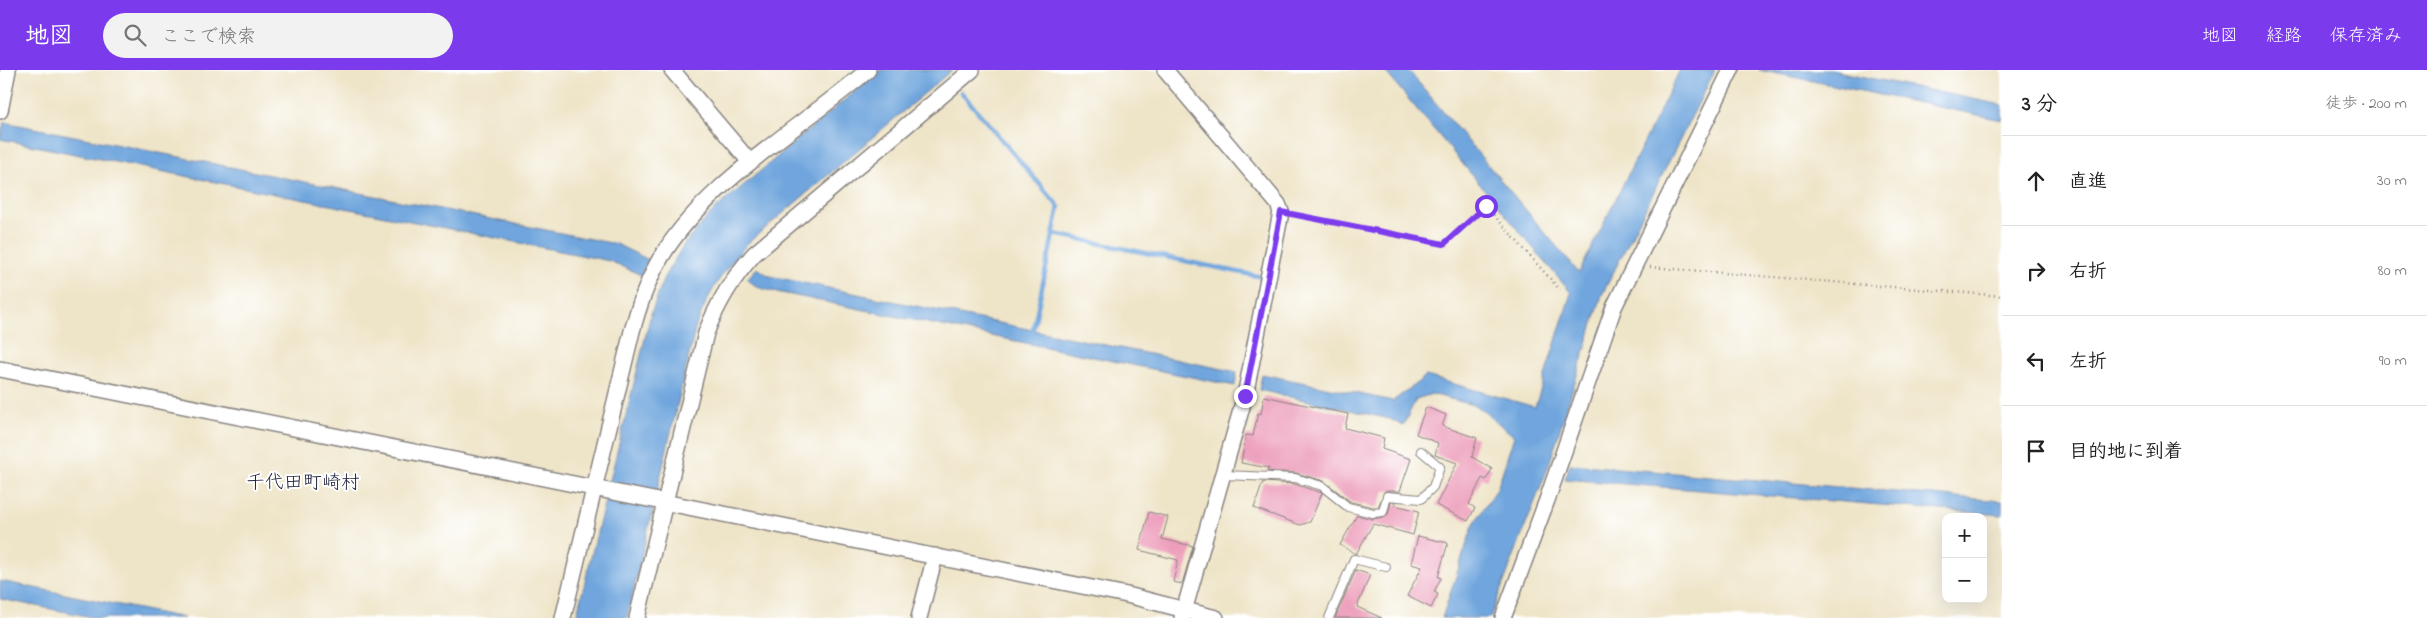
<!DOCTYPE html>
<html lang="ja">
<head>
<meta charset="utf-8">
<style>
  body { margin:0; font-family:"Indie Flower","Klee One",sans-serif; background:#f2f2f2; color:#222 }
  .controls { position:absolute; right:15px; bottom:15px; display:grid; overflow:hidden; border-radius:10px; box-shadow:0 5px 20px #0002 }
  .controls button { width:45px; height:45px; display:grid; place-items:center; padding:0; border:0; border-bottom:1px solid #e0e0e0; background:#fff; color:#222; font:25px sans-serif }
  .stop { position:absolute; width:15px; height:15px; margin:-11px; border:4px solid #7c3aed; border-radius:50%; background:#fff }
  .stop.end { background:#7c3aed; border-color:#fff; box-shadow:0 1px 5px #0008 }
  .list { margin:0; padding:0; list-style:none }
  h2 { display:flex; justify-content:space-between; align-items:center; height:65px; margin:0; padding:0 20px; font-size:21px }
  h2 small { font-size:16px; font-weight:400; color:#767676 }
  .list li { display:grid; grid-template-columns:32px 1fr auto; gap:15px; align-items:center; box-sizing:border-box; height:90px; padding:0 20px; border-top:1px solid #e0e0e0 }
  .list b { display:block; font-size:19px; white-space:nowrap }
  .list em { font-size:16px; font-style:normal; color:#767676 }
  .icon { flex:none; width:28px; height:28px; fill:none; stroke:currentColor; stroke-width:2; stroke-linecap:round; stroke-linejoin:round }
  .map { position:relative; flex:none; width:2002px; height:548px; overflow:hidden }
  header { display:flex; align-items:center; gap:30px; box-sizing:border-box; height:70px; padding:0 25px; background:#7c3aed; color:#fff }
  header strong { font-size:24px }
  nav { display:flex; gap:28px; margin-inline-start:auto; font-size:18px }
  .search { width:350px; height:45px; background:#f2f2f2; display:flex; align-items:center; gap:12px; box-sizing:border-box; padding:0 18px; border-radius:28px; color:#767676; font-size:19px }
  main { display:flex }
  aside { flex:1; background:#fff }
  .map>svg:first-child { display:block }
</style>
</head>
<body>
<header>
<strong>地図</strong>
<div class="search"><svg class="icon" aria-label="search" viewBox="0 0 24 24"><circle cx="10" cy="10" r="6"/><path d="M15 15l6 6"/></svg>ここで検索</div>
<nav><a>地図</a><a>経路</a><a>保存済み</a></nav>
</header>
<main>
<div class="map">
<svg width="2002" height="548" viewBox="0 0 2002 548">
  <rect width="100%" height="100%" fill="#fff"/>
  <filter id="ink" filterUnits="userSpaceOnUse"><feTurbulence type="fractalNoise" baseFrequency=".02" numOctaves="2"/><feDisplacementMap in="SourceGraphic" scale="10" xChannelSelector="R" yChannelSelector="G"/><feConvolveMatrix kernelMatrix="1 2 1 2 8 2 1 2 1" color-interpolation-filters="sRGB"/></filter>
  <filter id="wash" filterUnits="userSpaceOnUse"><feTurbulence type="fractalNoise" baseFrequency=".0096" numOctaves="4" result="noise"/><feDisplacementMap in="SourceGraphic" scale="20" xChannelSelector="R" yChannelSelector="G"/><feGaussianBlur stdDeviation="1.12" result="paint"/><feColorMatrix in="noise" values="0 0 0 0 0 0 0 0 0 0 0 0 0 0 0 0 0 1.4 0 .05"/><feComposite in="paint" operator="in"/></filter>
  <g filter="url(#wash)">
    <rect width="100%" height="100%" fill="#eee4c7"/>
    <path fill="#6fa6dd" stroke="#48648c" d="M880 0H952L748 173C724 200 709 221 696 256L627 548H576L651 244 664 207 685 173 713 141Z
      M1384 0H1408L1579 203 1680 0H1715L1602 225 1549 395 1490 548H1442L1473 455 1497 419 1514 366 1477 336 1432 324 1416 329 1403 356 1390 349 1259 320 1262 304 1393 331 1426 306 1535 337 1571 223Z
      M1759 0H1831L2002 35V50Z
      M4 52 616 174 649 190 641 205 610 191 0 69Z
      M757 198 770 206 1237 302 1235 316 767 220 757 217 747 209Z
      M1570 394 2002 431V445L1565 409Z
      M0 511 184 548H97L0 529Z"/>
    <g fill="none" stroke-linecap="round" stroke-linejoin="round">
      <path stroke="#6fa6dd" stroke-width="4.5" d="M961 22 1059 137 1032 265
        M1054 164 1262 207"/>
    </g>
    <g id="blocks">
      <path fill="#ec99b8" d="M1264 326 1348 344 1345 358 1384 368 1382 379 1411 389 1400 421H1385L1378 437H1373L1351 432 1324 411 1296 403 1267 401 1269 398 1241 393 1246 365 1253 366 1258 343 1261 344Z
        M1426 337 1446 345 1442 356 1477 368 1472 387 1492 399 1486 410 1482 408 1469 434 1475 438 1468 451 1436 435 1457 393 1435 385 1438 373 1416 364Z
        M1263 412 1294 414 1322 423 1310 452 1300 455 1254 438Z
        M1391 432H1396L1395 435 1419 441 1413 465 1373 454 1356 484 1340 475 1357 445 1372 449 1384 447 1388 444Z
        M1149 442 1168 447 1162 469 1193 476 1182 514 1173 512 1178 490 1139 480Z
        M1418 466 1448 473 1438 507 1441 508 1434 522 1438 524 1431 538 1407 526 1422 497 1411 494Z
        M1356 500 1370 505 1357 537 1382 548H1335Z"/>
    </g>
  </g>
  <g filter="url(#ink)">
    <use href="#blocks" fill-opacity="0" stroke="#888381" stroke-width="1"/>
    <g fill="none" stroke-linecap="round" stroke-linejoin="round">
      <defs>
        <path id="service" d="M1224 405 1295 408 1322 416 1348 437 1373 443 1383 442 1387 426 1421 429 1433 417 1440 397 1421 381
          M1329 548 1354 489 1386 497"/>
        <path id="minor" d="M672 0 750 92
          M1165 0 1278 134 1281 142 1245 326 1182 548
          M0 41 8 0
          M0 299 1127 525 1216 548
          M563 548 632 261C638 239 645 218 655 198 697 117 800 59 868 0
          M637 548 706 263C718 232 732 209 754 184L972 0
          M919 548 935 486
          M1503 548 1547 430 1614 237 1731 0"/>
      </defs>
      <use href="#service" stroke="#888381" stroke-width="10"/>
      <use href="#minor" stroke="#888381" stroke-width="18"/>
      <path stroke="#888381" stroke-width="2.5" stroke-dasharray="1 4" stroke-linecap="butt" d="M1295 145 1443 174 1486 136 1560 220
        M1650 197 2002 226"/>
      <use href="#service" stroke="#fff" stroke-width="8"/>
      <use href="#minor" stroke="#fff" stroke-width="15"/>
    </g>
  </g>
  <g fill="none" stroke-linecap="round" stroke-linejoin="round" filter="url(#ink)">
    <path stroke="#7c3aed" stroke-width="6" d="M1245 326 1281 142 1444 174 1486 136"/>
  </g>
  <g text-anchor="middle" dominant-baseline="central" stroke-width="4" stroke-linejoin="round" paint-order="stroke">
    <g font-size="19" fill="#22223b" stroke="#fff">
      <text x="303" y="413">千代田町崎村</text>
    </g>
  </g>
</svg>
<div class="controls">
<button>+</button>
<button>−</button>
</div>
<div class="stop" style="left:1486px;top:136px"></div>
<div class="stop end" style="left:1245px;top:326px"></div>
</div>
<aside>
<h2>3 分<small>徒歩 · 200 m</small></h2>
<ul class="list">
<li><svg class="icon" aria-label="ahead" viewBox="0 0 24 24"><path d="M12 20V5M6 11l6-6 6 6"/></svg><div><b>直進</b></div><em>30 m</em></li>
<li><svg class="icon" aria-label="right" viewBox="0 0 24 24"><path d="M7 20v-9h11M14 6l5 5-5 5"/></svg><div><b>右折</b></div><em>80 m</em></li>
<li><svg class="icon" aria-label="left" viewBox="0 0 24 24"><path d="M17 20v-9H6M10 6l-5 5 5 5"/></svg><div><b>左折</b></div><em>90 m</em></li>
<li><svg class="icon" aria-label="arrive" viewBox="0 0 24 24"><path d="M6 21V4h12l-3 4 3 4H6"/></svg><div><b>目的地に到着</b></div></li>
</ul>
</aside>
</main>
</body>
</html>
